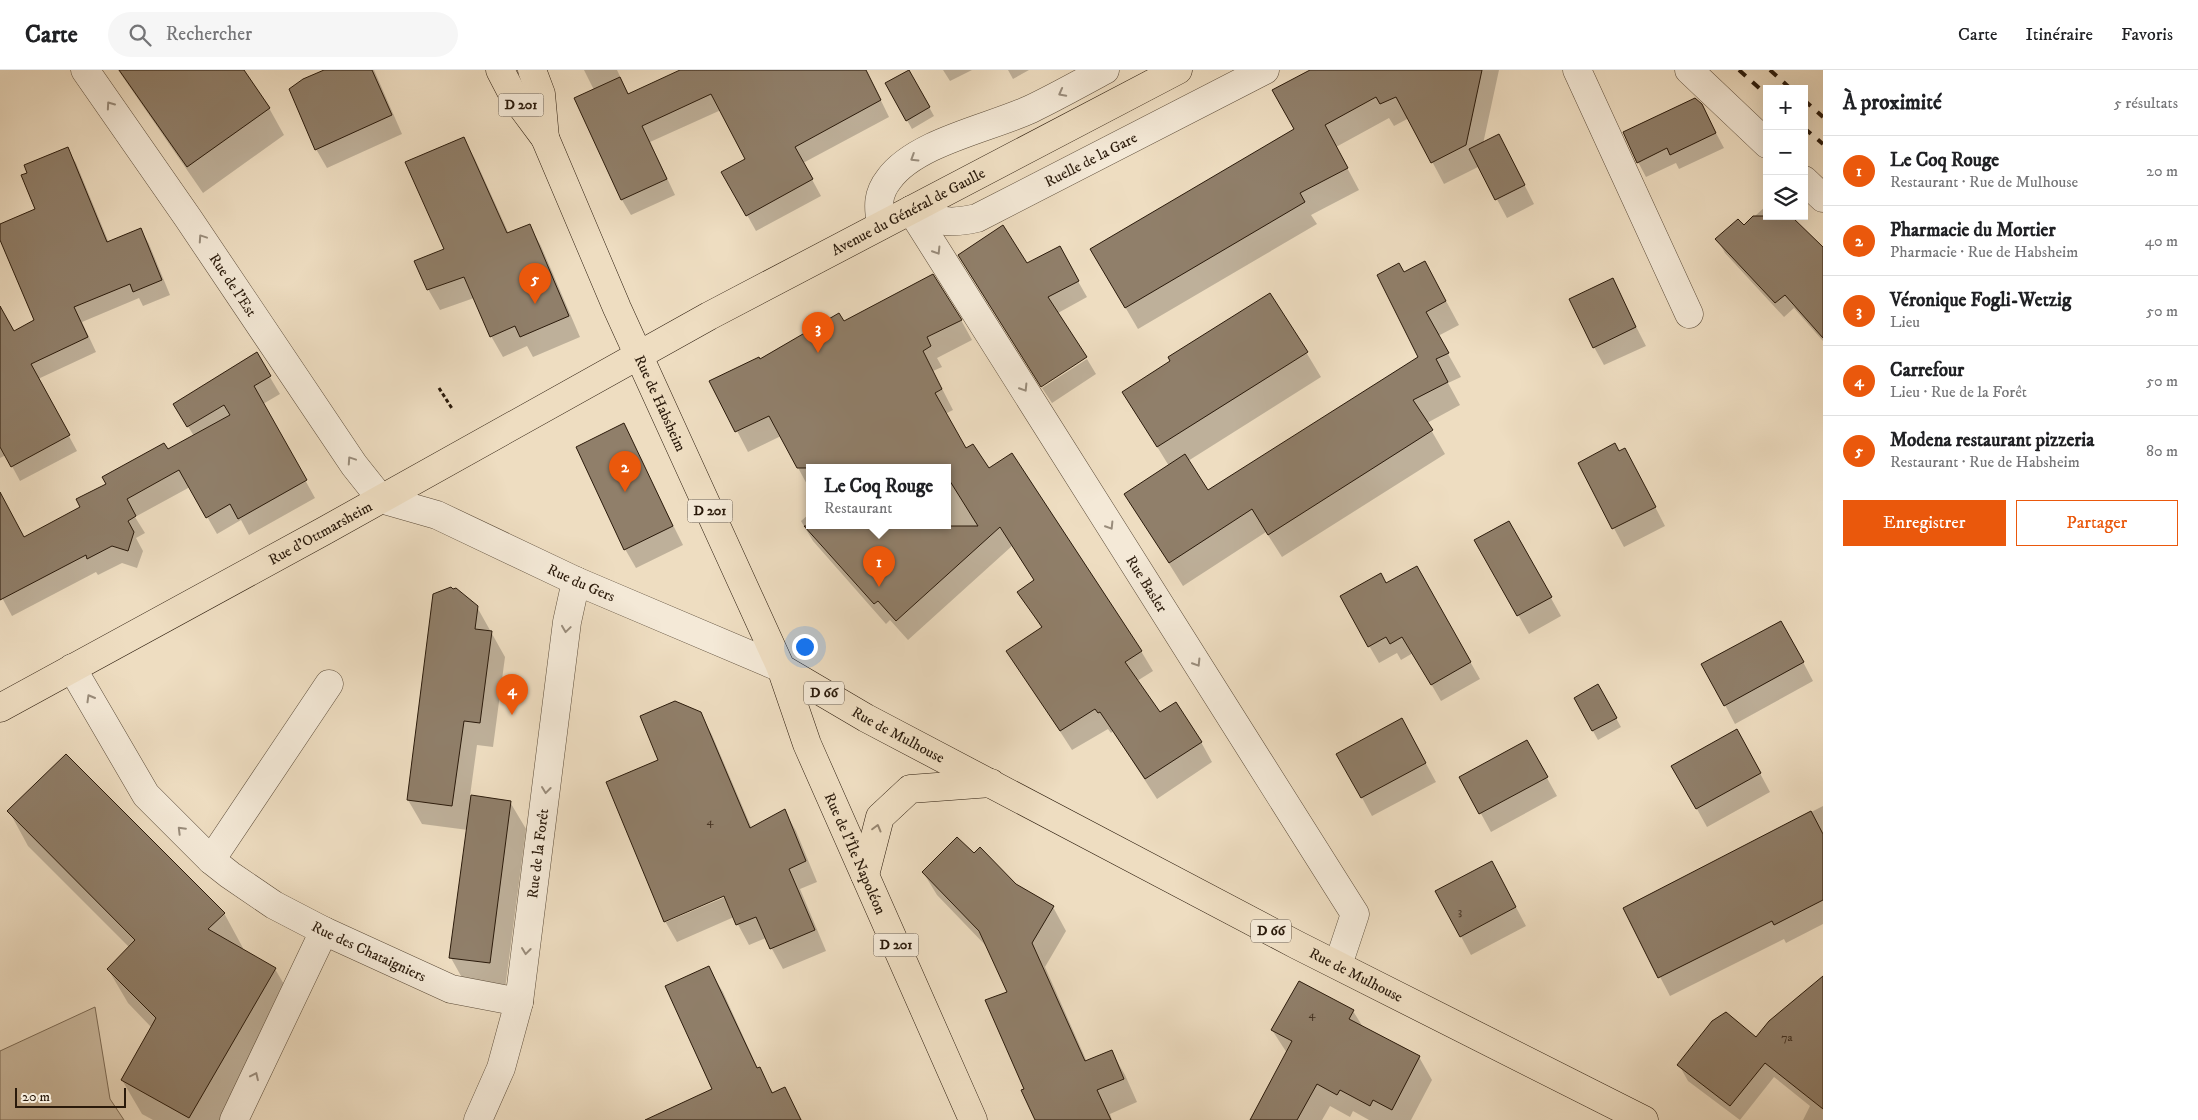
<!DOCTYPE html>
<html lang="fr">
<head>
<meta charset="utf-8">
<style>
  body { margin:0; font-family:"IM FELL DW Pica",serif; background:#f6f6f6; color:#202124 }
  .controls { position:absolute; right:15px; top:15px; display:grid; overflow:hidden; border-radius:0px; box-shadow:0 5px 20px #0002 }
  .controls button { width:45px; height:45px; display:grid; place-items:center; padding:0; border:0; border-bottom:1px solid #e0e0e0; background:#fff; color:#202124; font:25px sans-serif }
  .scale { position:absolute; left:15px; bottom:12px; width:111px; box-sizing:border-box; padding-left:5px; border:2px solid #2a1a0b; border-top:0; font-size:14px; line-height:18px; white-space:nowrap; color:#2a1a0b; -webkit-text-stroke:4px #f4e9d7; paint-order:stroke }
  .you { position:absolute; left:804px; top:576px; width:18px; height:18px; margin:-12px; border:4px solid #fff; border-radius:50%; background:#1a73e8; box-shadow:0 0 0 8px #1a73e833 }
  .badge { display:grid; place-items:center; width:32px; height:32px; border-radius:50%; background:#ea580c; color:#fff; font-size:16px; font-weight:700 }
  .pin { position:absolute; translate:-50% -41px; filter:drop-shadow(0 1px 2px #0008) }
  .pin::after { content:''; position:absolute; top:26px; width:18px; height:15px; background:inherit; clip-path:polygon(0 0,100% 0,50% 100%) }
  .popup { position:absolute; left:806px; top:394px; width:145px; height:65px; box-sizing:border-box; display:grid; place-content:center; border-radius:0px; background:#fff; filter:drop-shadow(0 1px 4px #0005); font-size:16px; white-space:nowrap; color:#757577 }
  .popup b { font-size:19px; color:#202124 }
  .popup::after { content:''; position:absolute; left:50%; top:100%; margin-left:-10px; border:10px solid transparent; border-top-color:#fff }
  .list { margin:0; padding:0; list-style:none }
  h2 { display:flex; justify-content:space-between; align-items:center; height:65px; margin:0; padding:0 20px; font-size:21px }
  h2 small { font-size:16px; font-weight:400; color:#757577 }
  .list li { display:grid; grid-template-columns:32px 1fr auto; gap:15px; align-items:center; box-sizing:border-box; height:70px; padding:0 20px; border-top:1px solid #e0e0e0 }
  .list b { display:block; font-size:19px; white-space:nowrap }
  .list p { margin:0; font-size:16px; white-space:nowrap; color:#757577 }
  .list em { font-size:16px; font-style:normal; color:#757577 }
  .actions { display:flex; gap:10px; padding:15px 20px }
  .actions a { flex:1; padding:11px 0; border:1px solid #ea580c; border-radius:0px; text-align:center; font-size:18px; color:#ea580c }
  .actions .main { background:#ea580c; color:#fff }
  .icon { flex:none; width:28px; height:28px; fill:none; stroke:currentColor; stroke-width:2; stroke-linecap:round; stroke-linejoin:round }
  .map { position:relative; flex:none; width:1823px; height:1050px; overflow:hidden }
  header { display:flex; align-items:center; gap:30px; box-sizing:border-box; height:70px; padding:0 25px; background:#fff; border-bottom:1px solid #e0e0e0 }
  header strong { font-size:24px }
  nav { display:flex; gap:28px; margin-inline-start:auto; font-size:18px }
  .search { width:350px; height:45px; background:#f6f6f6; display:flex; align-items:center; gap:12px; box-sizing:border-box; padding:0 18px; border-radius:28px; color:#757577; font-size:19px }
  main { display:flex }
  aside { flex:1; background:#fff }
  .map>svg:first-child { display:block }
</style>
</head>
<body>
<header>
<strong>Carte</strong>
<div class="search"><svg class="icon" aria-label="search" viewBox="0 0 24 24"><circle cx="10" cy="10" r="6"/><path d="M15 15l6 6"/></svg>Rechercher</div>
<nav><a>Carte</a><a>Itinéraire</a><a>Favoris</a></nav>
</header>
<main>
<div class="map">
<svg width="1823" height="1050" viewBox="0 0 1823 1050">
  <rect width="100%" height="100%" fill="#eeddc1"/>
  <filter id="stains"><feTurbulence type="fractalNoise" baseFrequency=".004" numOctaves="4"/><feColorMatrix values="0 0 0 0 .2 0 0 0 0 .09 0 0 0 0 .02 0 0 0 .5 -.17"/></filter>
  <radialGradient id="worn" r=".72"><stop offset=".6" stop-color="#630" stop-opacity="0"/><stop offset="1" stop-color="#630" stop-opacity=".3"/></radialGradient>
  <path fill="#cdbca2" stroke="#7c6b56" d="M95 937 110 1029 124 1050H0V981Z"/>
  <path fill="#0003" fill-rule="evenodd" d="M118 0H242L269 38 284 65 203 123Z
    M327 0H374L402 64 327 98 316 79Z
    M584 0H617L629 25 683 0H866L889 47 803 93 821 126 756 161 723 102 746 90 721 40 650 72 675 125 631 145 622 130 594 20Z
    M943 0H972L950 11Z
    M1008 0H1029L1013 9Z
    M1313 0H1499L1483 74 1509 84 1534 134 1507 148 1478 94V97L1444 114 1409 48 1394 56 1389 48 1336 77 1359 120 1311 145 1317 154 1138 259 1091 179 1295 59Z
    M909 1 934 46 912 59 886 14Z
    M1701 35 1724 78 1679 99 1676 93 1646 107 1638 92Z
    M463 68 475 89 509 164 529 155 541 176 580 267 533 287 527 276 503 287 491 266 474 228 440 240 428 219 445 179Z
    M67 79 76 93 109 173 141 160 149 174 170 225 143 236 139 228 82 252 96 282 38 309 77 381 20 411 6 385 0 388V270L36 251 0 167V155L36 140Z
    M1767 135V146L1823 184V271L1794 238 1784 247 1725 183 1717 169 1743 157Z
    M1059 178 1087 227 1058 243 1027 195Z
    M1403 204 1438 216 1459 255 1438 266 1461 307 1448 313 1460 335 1427 353 1445 384 1282 487 1266 462 1183 516 1126 425 1169 396 1124 323 1306 282 1321 307 1188 391 1207 422 1420 288Z
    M1612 210 1646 276 1604 295 1594 277Z
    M961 250 972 270 937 288 942 297 933 301 953 340 945 344 966 380 988 400 1141 581 1153 601 1137 611 1160 644 1201 672 1212 692 1157 729 1113 661 1111 663 1108 659 1072 680 1008 581 1042 559 1019 522 1035 511 1012 476 908 570 890 550 886 554 813 471 801 451 809 444 806 438 810 434V456H948V398H810V420L781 366 748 382 711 311 844 253Z
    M256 284 280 324 263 334 315 428 249 465 241 450 217 464 190 417 135 447 145 463 136 468 143 481 137 498 122 493 98 505 96 502 12 546 0 524V442L24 468 82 438 108 414 194 366 174 334Z
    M1087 289 1096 304 1052 333 1042 318Z
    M623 355 683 475 636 498 625 479Z
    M1619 383 1635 398 1665 456 1624 477 1579 393Z
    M1476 470 1519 471 1561 546 1529 564Z
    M1417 498 1480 609 1441 631 1413 583 1401 590 1397 583 1379 593 1341 527 1386 514Z
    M434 525 477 537 505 587 493 677 477 675 470 726 510 732 526 759 505 919 466 915 451 888 468 760 422 754 408 730Z
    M1792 571 1813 611 1735 654 1725 635Z
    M1598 616 1621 657 1598 670 1575 629Z
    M700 643 712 665 752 759 784 740 796 761 817 812 800 819 826 881 783 899 766 868 749 875 734 847 677 872 665 851 659 690ZM729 822 730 825 666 852V850Z
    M1412 668 1436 712 1372 746 1338 684Z
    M1747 679 1770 722 1707 757 1673 696Z
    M1537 690 1557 726 1491 762 1461 707Z
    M1823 736V854L1786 873 1784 869 1670 926 1624 838Z
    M9 741 224 843 243 878 241 880 275 899 295 933 227 1050H153L142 1044 122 1010 152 958 128 933 108 899 130 878 28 776Z
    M973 785 1015 815 1053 837 1066 861 1045 897 1087 992 1111 981 1125 1005 1137 1032 1110 1044 1112 1050H1036L1025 1019 1009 923 989 879 937 825 923 802Z
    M1502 811 1526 856 1471 885 1437 822Z
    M708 898 723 922 758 999 774 1024 785 1019 802 1050H648L714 1020Z
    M1823 916V1050H1803L1810 1036 1774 1007 1740 1050 1688 1011 1679 995 1756 968Z
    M1353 941 1363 957 1419 987 1432 1010 1411 1050H1369L1353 1041 1350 1047 1330 1036 1322 1050H1259L1287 983 1272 960Z"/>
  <path fill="#907f6a" stroke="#2a1a0b" d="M119 0H244L270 38 187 97Z
    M324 0H372L392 45 315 80 289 19 303 9Z
    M680 0H866L881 30 795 77 813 109 746 146 721 102 745 89 711 24 642 56 667 109 621 130 574 28 620 7 628 24Z
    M909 0 930 37 906 51 885 13Z
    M1310 0H1482L1466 75 1431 93 1396 27 1380 34 1376 27 1325 55 1348 98 1300 123 1305 132 1125 238 1090 179 1294 59 1272 20Z
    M1695 28 1702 34 1716 63 1670 85 1667 78 1637 93 1623 62Z
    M1499 64 1525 115 1495 130 1469 79Z
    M464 67 507 163 530 154 569 246 520 267 515 256 490 267 464 207 427 220 414 191 444 179 405 92Z
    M68 77 107 172 141 158 162 210 133 222 130 214 74 237 88 267 31 294 70 365 11 397 0 377V236L14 261 34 250 0 170V154L35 139 21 105 27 103 24 95Z
    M1753 146H1791L1823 177V268L1785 225 1775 233 1715 169 1738 149 1744 155Z
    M1003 155 1027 193 1060 176 1079 211 1048 227 1087 287 1041 317 958 185Z
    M1425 191 1446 231 1426 242 1449 283 1436 289 1448 312 1413 330 1433 360 1268 465 1252 439 1169 493 1124 424 1185 384 1208 420 1418 287 1377 205 1399 193 1404 202Z
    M933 204 962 250 927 267 931 276 923 281 942 319 935 323 966 378 973 374 989 398 1012 383 1142 581 1125 592 1160 642 1176 632 1202 672 1145 709 1100 642 1098 643 1095 639 1060 661 1006 581 1042 557 1017 522 1034 510 1000 457 896 551 878 531 874 534 804 456H978L948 408V398H797L769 346 735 362 709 311 759 287 760 289 839 243 844 251Z
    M1613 208 1636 257 1593 278 1569 229Z
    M1270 223 1308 282 1157 377 1122 322 1170 291 1168 287Z
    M257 282 271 306 254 316 307 410 238 449 230 434 206 448 179 400 127 429 136 446 128 451 134 462 128 481 112 476 87 489 86 485 0 530V422L24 467 80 437 76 429 106 414 102 407 164 373 168 379 230 345 224 335 187 357 173 334Z
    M624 353 673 456 624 480 576 377Z
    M1615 373 1619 381 1625 378 1656 437 1612 459 1578 393Z
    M1509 451 1552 527 1517 546 1474 470Z
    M1417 496 1471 592 1431 615 1402 567 1390 574 1386 567 1368 577 1340 526 1381 503 1386 513Z
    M451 517 453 519 456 518 478 536 475 559 492 561 480 653 464 651 452 736 407 730 433 524Z
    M1781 551 1804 592 1724 636 1701 594Z
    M1598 614 1617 648 1592 661 1574 628Z
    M675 631 701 642 750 758 785 739 806 791 789 799 815 860 770 879 756 847 736 855 724 826 664 852 606 712 658 690 640 646Z
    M1402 648 1426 693 1361 728 1336 684Z
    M1737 659 1761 703 1696 739 1671 696Z
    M1527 670 1548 707 1479 744 1459 707Z
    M66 684 225 843 208 859 276 898 189 1048 121 1010 156 948 107 899 135 870 7 741Z
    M471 725 511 731 490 893 449 888Z
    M1811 741 1823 764V830L1774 855 1772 851 1658 908 1623 838Z
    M957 767 974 783 980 777 1016 814 1054 836 1032 873 1085 991 1112 980 1124 1009 1097 1020 1111 1050H1035L1021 1020 1024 1019 985 930 1007 922 979 861 922 802Z
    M1492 791 1516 837 1460 867 1435 821Z
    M709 896 757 998 760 997 772 1023 785 1017 801 1050H645L712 1019 665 916Z
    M1823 906V1039L1765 993 1730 1036 1677 995 1712 951 1726 942 1756 967 1769 951Z
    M1299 911 1354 940 1349 949 1420 986 1392 1040 1373 1030 1370 1036 1340 1020 1337 1025 1317 1014 1297 1050H1250L1292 971 1271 960Z"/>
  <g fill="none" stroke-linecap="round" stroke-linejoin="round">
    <defs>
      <g id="minor">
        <path id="s1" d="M85 0 188 148 354 395 381 429 437 445 576 511 781 598"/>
        <path d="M1577 0 1689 244"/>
        <path d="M1689 0 1767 74"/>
        <path d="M1804 110 1823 128"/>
        <path id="s2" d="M911 140 1355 844 1338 895"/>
        <path id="s3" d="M911 140C939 151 947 155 977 148L1265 0"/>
        <path d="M881 155C878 137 877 124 889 109 916 72 990 58 1031 39 1056 27 1081 13 1105 0"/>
        <path id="s4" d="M72 598 146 725 211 790 230 805 274 835 324 861 451 919 519 932"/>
        <path d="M211 790 329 614"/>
        <path d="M234 1050 324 861"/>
        <path id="s5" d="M478 1050 501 998 519 932 567 552 576 511"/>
      </g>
      <g id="major">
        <path id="s6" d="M500 0 513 25 545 68 617 238 781 598 807 674 973 1050"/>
        <path d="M532 0 541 24 545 68"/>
        <path id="s7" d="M781 598 866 648 1297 875 1644 1050"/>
        <path id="s8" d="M0 638 324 461 709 246 1178 0"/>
        <path d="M865 805 880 747 910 719 991 713"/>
      </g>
    </defs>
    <use href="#minor" stroke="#5b4b38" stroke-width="29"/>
    <use href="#major" stroke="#2a1a0b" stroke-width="29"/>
    <path stroke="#2a1a0b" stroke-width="3" stroke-dasharray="4 2.5" stroke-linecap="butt" d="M439 318 453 340"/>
    <use href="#minor" stroke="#f4e9d7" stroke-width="28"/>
    <use href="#major" stroke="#eeddc1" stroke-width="28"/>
    <path stroke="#2a1a0b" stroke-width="4" stroke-dasharray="9 9" stroke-linecap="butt" d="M1739 0 1767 25
      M1770 0 1791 19
      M1804 30 1823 47
      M1804 58 1823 74"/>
  </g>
  <defs><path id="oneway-chevron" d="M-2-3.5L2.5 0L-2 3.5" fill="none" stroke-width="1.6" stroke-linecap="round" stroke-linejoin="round" transform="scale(1.25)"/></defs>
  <g stroke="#998c7b">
    <use href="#oneway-chevron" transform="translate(1062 23) rotate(152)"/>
    <use href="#oneway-chevron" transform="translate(110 35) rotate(-125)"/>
    <use href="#oneway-chevron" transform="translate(914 88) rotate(148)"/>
    <use href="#oneway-chevron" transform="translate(202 168) rotate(-124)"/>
    <use href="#oneway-chevron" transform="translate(937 181) rotate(58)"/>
    <use href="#oneway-chevron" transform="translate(1024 318) rotate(58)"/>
    <use href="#oneway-chevron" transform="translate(351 390) rotate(-124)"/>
    <use href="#oneway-chevron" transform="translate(1110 456) rotate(58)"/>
    <use href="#oneway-chevron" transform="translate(566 559) rotate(98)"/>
    <use href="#oneway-chevron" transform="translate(1197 593) rotate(58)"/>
    <use href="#oneway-chevron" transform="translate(90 628) rotate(-120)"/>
    <use href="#oneway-chevron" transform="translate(546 720) rotate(97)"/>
    <use href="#oneway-chevron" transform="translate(181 760) rotate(-135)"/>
    <use href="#oneway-chevron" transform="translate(526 881) rotate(97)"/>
    <use href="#oneway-chevron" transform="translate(255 1006) rotate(-65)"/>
  </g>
  <use stroke="#96856f" href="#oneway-chevron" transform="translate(877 758) rotate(-75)"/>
  <g text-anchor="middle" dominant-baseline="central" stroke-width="5" stroke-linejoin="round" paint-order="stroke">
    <g font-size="12" fill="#443323">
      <text x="710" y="751">4</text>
      <text x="1460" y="841">3</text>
      <text x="1312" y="944">4</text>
      <text x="1787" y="967">7a</text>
    </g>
    <g fill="#f4e9d7" stroke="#675848" stroke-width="1">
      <rect x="498.5" y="23.5" width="45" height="23" rx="4"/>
      <rect x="687.5" y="429.5" width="45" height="23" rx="4"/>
      <rect x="804" y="611.5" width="40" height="23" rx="4"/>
      <rect x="1251" y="849.5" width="40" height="23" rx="4"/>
      <rect x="873.5" y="863.5" width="45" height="23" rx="4"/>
    </g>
    <g font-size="14" font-weight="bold" fill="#2a1a0b">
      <text x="521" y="35">D 201</text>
      <text x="710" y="441">D 201</text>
      <text x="824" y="623">D 66</text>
      <text x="1271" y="861">D 66</text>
      <text x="896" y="875">D 201</text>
    </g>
    <g font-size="15" fill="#2a1a0b" stroke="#f4e9d7">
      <text stroke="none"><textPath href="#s3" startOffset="196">Ruelle de la Gare</textPath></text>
      <text stroke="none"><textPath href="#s8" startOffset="1035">Avenue du Général de Gaulle</textPath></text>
      <text stroke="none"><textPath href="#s1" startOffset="261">Rue de l'Est</textPath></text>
      <text stroke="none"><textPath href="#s6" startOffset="371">Rue de Habsheim</textPath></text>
      <text stroke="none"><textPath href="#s8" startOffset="365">Rue d'Ottmarsheim</textPath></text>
      <text stroke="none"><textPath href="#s1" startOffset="739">Rue du Gers</textPath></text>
      <text stroke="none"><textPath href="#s2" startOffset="442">Rue Basler</textPath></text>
      <text stroke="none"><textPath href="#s7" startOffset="135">Rue de Mulhouse</textPath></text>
      <text stroke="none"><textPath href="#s5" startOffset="275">Rue de la Forêt</textPath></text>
      <text stroke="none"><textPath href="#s6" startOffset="862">Rue de l'Île Napoléon</textPath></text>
      <text stroke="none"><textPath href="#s4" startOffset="422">Rue des Chataigniers</textPath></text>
      <text stroke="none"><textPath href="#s7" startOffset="652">Rue de Mulhouse</textPath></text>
    </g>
  </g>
  <rect width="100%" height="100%" filter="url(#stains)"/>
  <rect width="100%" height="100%" fill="url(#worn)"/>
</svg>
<div class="controls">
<button>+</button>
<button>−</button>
<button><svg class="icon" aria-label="layers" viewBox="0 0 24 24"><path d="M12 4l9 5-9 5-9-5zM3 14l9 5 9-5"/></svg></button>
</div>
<div class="scale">20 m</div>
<div class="you"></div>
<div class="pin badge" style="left:879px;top:517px">1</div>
<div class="popup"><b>Le Coq Rouge</b>Restaurant</div>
<div class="pin badge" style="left:625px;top:422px">2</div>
<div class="pin badge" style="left:818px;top:283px">3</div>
<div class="pin badge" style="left:512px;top:645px">4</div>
<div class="pin badge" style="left:535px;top:234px">5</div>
</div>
<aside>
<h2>À proximité<small>5 résultats</small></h2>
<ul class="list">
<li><span class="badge">1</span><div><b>Le Coq Rouge</b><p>Restaurant · Rue de Mulhouse</p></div><em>20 m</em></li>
<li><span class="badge">2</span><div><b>Pharmacie du Mortier</b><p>Pharmacie · Rue de Habsheim</p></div><em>40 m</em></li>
<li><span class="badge">3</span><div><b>Véronique Fogli-Wetzig</b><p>Lieu</p></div><em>50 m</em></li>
<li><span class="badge">4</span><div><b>Carrefour</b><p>Lieu · Rue de la Forêt</p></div><em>50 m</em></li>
<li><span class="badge">5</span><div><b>Modena restaurant pizzeria</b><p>Restaurant · Rue de Habsheim</p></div><em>80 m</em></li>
</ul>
<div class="actions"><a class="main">Enregistrer</a><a>Partager</a></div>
</aside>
</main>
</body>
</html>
